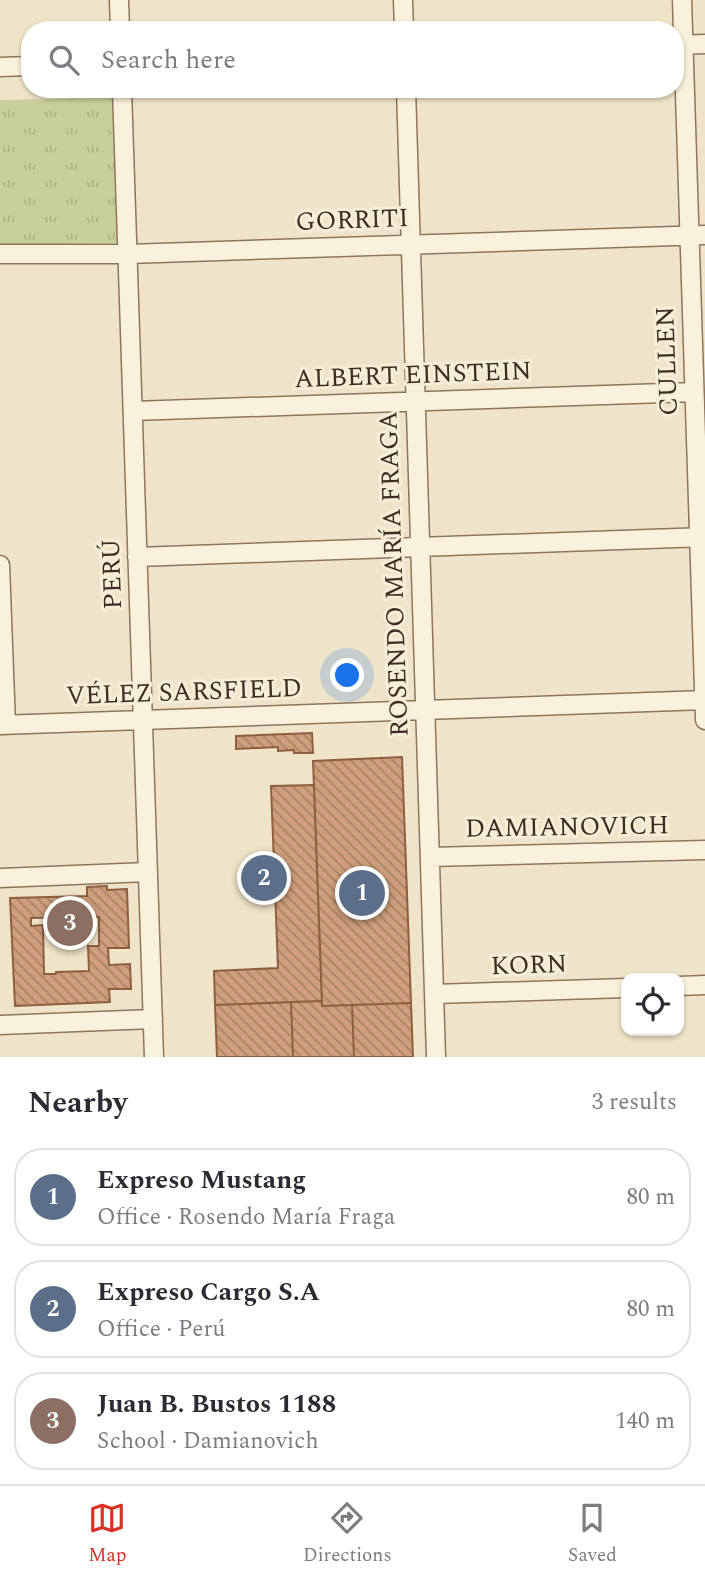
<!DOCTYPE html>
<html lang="en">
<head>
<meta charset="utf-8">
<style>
  body { margin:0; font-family:Spectral,serif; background:#f7f7f7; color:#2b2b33 }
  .controls { position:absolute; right:21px; bottom:21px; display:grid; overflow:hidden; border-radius:14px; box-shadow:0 2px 5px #0004 }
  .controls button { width:63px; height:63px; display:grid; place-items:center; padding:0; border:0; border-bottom:2px solid #e1e1e2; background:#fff; color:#2b2b33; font:35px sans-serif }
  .you { position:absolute; left:348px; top:676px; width:24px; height:24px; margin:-18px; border:5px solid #fff; border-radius:50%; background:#1a73e8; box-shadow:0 0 0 10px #1a73e833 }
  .badge { display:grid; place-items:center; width:46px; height:46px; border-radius:50%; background:#d93025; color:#fff; font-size:23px; font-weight:700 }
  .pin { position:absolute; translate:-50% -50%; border:4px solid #fff; box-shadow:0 2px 7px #0006 }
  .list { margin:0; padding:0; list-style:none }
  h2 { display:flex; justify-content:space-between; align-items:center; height:91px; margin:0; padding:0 28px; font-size:30px }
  h2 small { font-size:23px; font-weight:400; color:#7c7c81 }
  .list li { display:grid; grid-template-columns:46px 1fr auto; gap:21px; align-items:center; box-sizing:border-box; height:98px; margin:0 14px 14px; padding:0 14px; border:2px solid #e1e1e2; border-radius:28px }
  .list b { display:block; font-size:26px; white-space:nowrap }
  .list p { margin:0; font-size:23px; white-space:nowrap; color:#7c7c81 }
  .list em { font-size:23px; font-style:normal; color:#7c7c81 }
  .icon { flex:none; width:38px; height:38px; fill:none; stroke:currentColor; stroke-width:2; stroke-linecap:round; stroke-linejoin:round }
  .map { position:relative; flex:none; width:705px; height:1057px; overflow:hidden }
  .search { position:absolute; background:#fff; box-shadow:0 2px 5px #0004; left:21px; right:21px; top:21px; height:77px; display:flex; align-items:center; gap:18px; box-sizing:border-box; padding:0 24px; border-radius:28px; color:#7c7c81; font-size:26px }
  .sheet { height:427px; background:#fff }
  nav { display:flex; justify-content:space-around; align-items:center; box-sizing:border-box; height:98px; border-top:2px solid #e1e1e2; background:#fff; font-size:19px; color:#7c7c81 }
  nav a { display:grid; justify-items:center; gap:4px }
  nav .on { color:#d93025 }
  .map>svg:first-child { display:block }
</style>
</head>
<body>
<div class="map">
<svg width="705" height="1057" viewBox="0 0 705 1057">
  <defs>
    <pattern id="grass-tufts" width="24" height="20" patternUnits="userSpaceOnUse" patternTransform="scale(1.75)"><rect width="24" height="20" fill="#c9cf9b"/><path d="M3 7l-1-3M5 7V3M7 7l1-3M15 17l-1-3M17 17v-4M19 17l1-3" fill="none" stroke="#aeb285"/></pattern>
    <pattern id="building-back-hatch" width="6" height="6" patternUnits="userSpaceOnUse" patternTransform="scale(1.75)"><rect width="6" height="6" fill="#cf9f7d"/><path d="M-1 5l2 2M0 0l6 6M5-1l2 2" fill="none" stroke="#a98266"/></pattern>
  </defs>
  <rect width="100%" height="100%" fill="#f0e4c8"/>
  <path fill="url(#grass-tufts)" d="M112 98 119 243 0 245V100Z"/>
  <path fill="url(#building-back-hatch)" stroke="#8d5f41" stroke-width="2" fill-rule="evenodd" d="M312 733 313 753H294V750L278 751V747L236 749V736Z
    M402 757 411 1003 322 1006 313 761Z
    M314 785 322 1001 215 1005 214 971 278 968 271 786Z
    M107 886V890L127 889 129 948H108L109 965 130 964 131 989H109L110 1002 15 1006 10 898 87 896V887ZM99 917V946H88L89 971 56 972V974H44L43 925 31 926V918Z
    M322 1001V1006L352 1005 354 1057H293L291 1002Z
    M291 1002 293 1057H217L215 1005Z
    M411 1003 413 1057H354L352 1005Z"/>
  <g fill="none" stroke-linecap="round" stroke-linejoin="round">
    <defs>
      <path id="minor" d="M119 0 120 30
        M403 0 404 30
        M682 0 705 720
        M675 45 705 44
        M0 67 30 66
        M122 89 154 1057
        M406 89 436 1057
        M0 254H128L705 235
        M133 411 694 392
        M137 557 705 537
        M0 565 6 725
        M0 725 705 700
        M430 857 705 850
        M0 878 148 872
        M679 986 705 985
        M434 994 626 988
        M0 1025 153 1019"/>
    </defs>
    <use href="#minor" stroke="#8d765c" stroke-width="21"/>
    <use href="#minor" stroke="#faf1dc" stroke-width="18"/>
  </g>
  <g text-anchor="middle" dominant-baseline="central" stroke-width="6" stroke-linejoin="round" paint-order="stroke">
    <g font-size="26" fill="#3d2e20" stroke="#f7eed8">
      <text transform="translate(352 220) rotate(-2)">GORRITI</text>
      <text transform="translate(667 361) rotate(-92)">CULLEN</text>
      <text transform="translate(413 375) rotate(-2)">ALBERT EINSTEIN</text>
      <text transform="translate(112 574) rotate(-92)">PERÚ</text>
      <text transform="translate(394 574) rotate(-92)">ROSENDO MARÍA FRAGA</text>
      <text transform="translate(184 692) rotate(-2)">VÉLEZ SARSFIELD</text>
      <text transform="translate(567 827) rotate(-1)">DAMIANOVICH</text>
      <text transform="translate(529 965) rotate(-2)">KORN</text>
    </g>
  </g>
</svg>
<div class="controls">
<button><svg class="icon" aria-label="locate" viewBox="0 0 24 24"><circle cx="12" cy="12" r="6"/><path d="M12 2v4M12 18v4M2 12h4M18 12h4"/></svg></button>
</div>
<div class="you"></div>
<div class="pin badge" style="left:362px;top:893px;background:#5c6f8a">1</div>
<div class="pin badge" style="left:264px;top:878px;background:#5c6f8a">2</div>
<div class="pin badge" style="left:70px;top:923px;background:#8d6e63">3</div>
<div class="search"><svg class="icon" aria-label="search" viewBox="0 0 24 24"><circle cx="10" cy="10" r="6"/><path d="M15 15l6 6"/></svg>Search here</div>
</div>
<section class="sheet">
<h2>Nearby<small>3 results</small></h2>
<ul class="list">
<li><span class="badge" style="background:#5c6f8a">1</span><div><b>Expreso Mustang</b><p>Office · Rosendo María Fraga</p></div><em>80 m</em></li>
<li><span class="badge" style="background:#5c6f8a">2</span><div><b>Expreso Cargo S.A</b><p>Office · Perú</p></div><em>80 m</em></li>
<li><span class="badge" style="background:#8d6e63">3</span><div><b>Juan B. Bustos 1188</b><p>School · Damianovich</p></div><em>140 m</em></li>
</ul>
</section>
<nav>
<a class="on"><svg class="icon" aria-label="map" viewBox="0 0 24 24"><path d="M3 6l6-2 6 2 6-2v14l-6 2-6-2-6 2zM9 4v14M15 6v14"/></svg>Map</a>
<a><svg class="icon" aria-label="directions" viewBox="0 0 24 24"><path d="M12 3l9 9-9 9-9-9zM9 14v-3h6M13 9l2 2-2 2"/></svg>Directions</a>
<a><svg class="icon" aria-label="saved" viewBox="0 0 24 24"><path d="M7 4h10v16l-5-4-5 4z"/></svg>Saved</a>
</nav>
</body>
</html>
